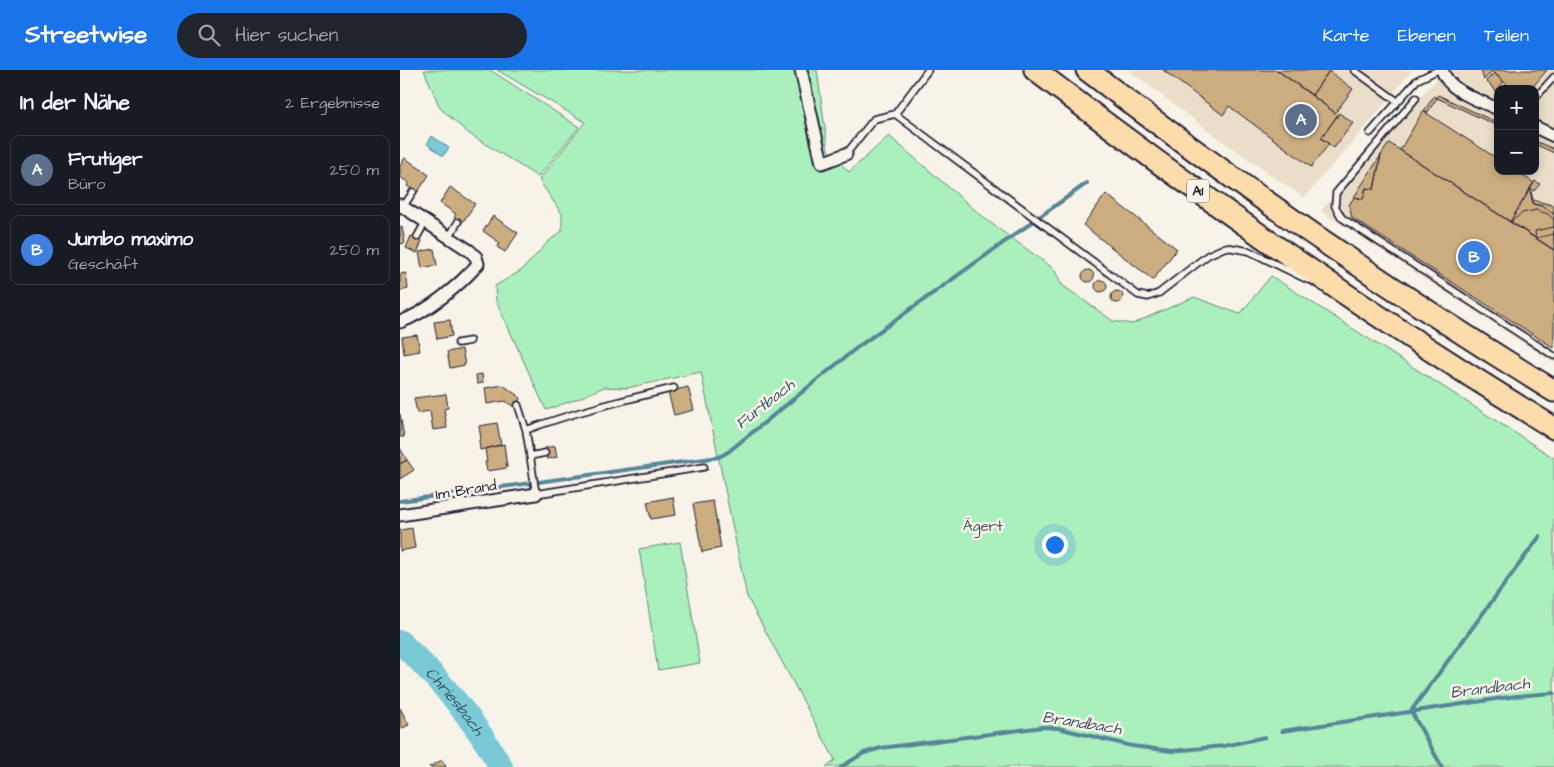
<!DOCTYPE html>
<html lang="de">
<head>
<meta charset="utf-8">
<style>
  body { margin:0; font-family:"Architects Daughter",sans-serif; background:#20242c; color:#f1f3f6 }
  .controls { position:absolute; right:15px; top:15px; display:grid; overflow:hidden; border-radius:10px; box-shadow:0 2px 8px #0003 }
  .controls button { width:45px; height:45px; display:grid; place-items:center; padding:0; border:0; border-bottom:1px solid #363941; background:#171b24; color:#f1f3f6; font:25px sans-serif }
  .you { position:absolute; left:654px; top:474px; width:18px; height:18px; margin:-12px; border:4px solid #fff; border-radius:50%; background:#1a73e8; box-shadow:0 0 0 8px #1a73e833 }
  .badge { display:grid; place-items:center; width:32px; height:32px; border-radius:50%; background:#1a73e8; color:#fff; font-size:16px; font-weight:700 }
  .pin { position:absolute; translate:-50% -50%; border:2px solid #fff; box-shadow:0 1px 5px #0006 }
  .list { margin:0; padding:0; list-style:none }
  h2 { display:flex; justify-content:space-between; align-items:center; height:65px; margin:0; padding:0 20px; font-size:21px }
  h2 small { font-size:16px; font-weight:400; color:#9ea1a6 }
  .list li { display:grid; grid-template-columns:32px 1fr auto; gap:15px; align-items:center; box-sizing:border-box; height:70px; margin:0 10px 10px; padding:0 10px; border:1px solid #363941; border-radius:10px }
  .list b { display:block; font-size:19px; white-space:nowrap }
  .list p { margin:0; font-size:16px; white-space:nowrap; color:#9ea1a6 }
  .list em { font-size:16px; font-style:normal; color:#9ea1a6 }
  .icon { flex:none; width:28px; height:28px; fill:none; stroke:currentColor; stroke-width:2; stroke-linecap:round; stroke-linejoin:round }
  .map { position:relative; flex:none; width:1154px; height:697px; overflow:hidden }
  header { display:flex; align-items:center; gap:30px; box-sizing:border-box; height:70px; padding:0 25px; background:#1a73e8; color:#fff }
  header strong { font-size:24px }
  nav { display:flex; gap:28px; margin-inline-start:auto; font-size:18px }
  .search { width:350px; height:45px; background:#20242c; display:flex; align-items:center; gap:12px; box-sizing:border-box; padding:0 18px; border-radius:28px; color:#9ea1a6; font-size:19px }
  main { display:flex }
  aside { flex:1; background:#171b24 }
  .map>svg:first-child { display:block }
</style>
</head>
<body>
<header>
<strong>Streetwise</strong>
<div class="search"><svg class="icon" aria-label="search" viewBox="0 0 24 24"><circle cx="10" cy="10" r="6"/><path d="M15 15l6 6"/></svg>Hier suchen</div>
<nav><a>Karte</a><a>Ebenen</a><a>Teilen</a></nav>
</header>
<main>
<aside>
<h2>In der Nähe<small>2 Ergebnisse</small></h2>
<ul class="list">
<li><span class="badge" style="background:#5c6f8a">A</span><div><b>Frutiger</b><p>Büro</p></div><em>250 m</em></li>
<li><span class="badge" style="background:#3f7fe0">B</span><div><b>Jumbo maximo</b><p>Geschäft</p></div><em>250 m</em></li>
</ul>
</aside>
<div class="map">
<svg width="1154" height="697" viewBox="0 0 1154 697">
  <rect width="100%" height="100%" fill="#f7f3e8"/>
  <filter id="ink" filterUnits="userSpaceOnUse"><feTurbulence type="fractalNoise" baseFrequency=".02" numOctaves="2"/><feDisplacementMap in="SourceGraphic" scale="10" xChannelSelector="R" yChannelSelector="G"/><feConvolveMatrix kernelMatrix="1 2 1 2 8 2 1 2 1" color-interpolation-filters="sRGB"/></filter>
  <g filter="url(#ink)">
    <path fill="#eadec9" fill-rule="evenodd" d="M728 0H1012L969 53 904 128 820 69Z
      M1044 0H1154V293L921 141ZM1098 19H1135V101H1098Z"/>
    <path fill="#aaf0bc" stroke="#66897c" d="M24 0H90L179 57 138 107 68 63 40 38Z
      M97 0H417L428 80 449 102 489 66 588 151 654 199 662 215 713 251 732 254 794 227 840 244 871 206 1154 388V697H426L435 690 347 527 301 302 227 318 204 317 177 329 146 340 96 231 95 216 122 200 149 171 162 161V144L139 110 185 52Z
      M280 472 300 593 258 600 239 479Z"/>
    <path fill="#7ac9d6" stroke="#578698" d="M32 66 49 78 43 86 27 74Z"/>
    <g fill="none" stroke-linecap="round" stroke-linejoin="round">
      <path stroke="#578698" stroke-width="4" d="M0 431 319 387 328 382 459 276 687 113
        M882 661 1116 626 1154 623
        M441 697 464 683 481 678 643 657 658 658 732 676 772 681 824 676 865 667
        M1042 697 1011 641 1140 466"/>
      <path stroke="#7ac9d6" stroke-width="24" id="s1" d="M0 572C39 608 75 651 101 697"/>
    </g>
    <path fill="#ccad80" stroke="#22223b" d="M763 0H877L938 45 921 68 929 74 911 97 829 36 823 45Z
      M877 0H928L929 1 912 25Z
      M1081 0H1147L1131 19H1112L1092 1 1084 10Z
      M929 1 953 19 935 43 912 25Z
      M1094 3 1104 12 1096 21 1086 11Z
      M1038 25 1098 53V56L1037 28Z
      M1034 26 1037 28 1027 43 1024 41Z
      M1023 41 1098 89V101H1116L1134 113 1110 152 1000 80Z
      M939 43 953 53 934 78 921 68Z
      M1135 71 1154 79V83L1135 74Z
      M989 73 1154 180V278L952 148 949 135 954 127 963 129 966 118 974 119 981 85Z
      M981 85 974 119 966 118 963 129 954 127Z
      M5 88 29 105 17 123 7 116 9 113 0 107V96Z
      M1135 111 1140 114 1134 121 1130 118Z
      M50 117 75 134 62 153 54 148 56 144 40 133Z
      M1130 118 1133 130 1152 135 1154 137V144L1142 136 1133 134Z
      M1130 119 1133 134 1142 136 1154 144V180L1110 152Z
      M706 124 777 179 753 210 683 155Z
      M1136 140 1148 144 1154 150V180L1111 152 1122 143Z
      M93 146 118 163 105 182 97 177 100 173 83 161Z
      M0 157H2L5 173 0 174Z
      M1154 157V164L1136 168 1135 161Z
      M11 166 22 171 17 183 6 178Z
      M34 179 37 195 22 198 19 182Z
      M682 206a6 6 0 1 1 12 0a6 6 0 1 1-12 0Z
      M6 203 8 219 0 221V204Z
      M695 216a6 6 0 1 1 12 0a6 6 0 1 1-12 0Z
      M711 227a6 6 0 1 1 12 0a6 6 0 1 1-12 0Z
      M50 250 52 266 37 269 34 252Z
      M17 265 20 281 4 284 2 267Z
      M62 279 65 295 50 298 47 282Z
      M82 304 83 313 77 314 76 305Z
      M103 315 121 328 114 337 105 331 87 334 85 318Z
      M288 317 294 340 274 345 268 322Z
      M46 324 48 338 44 339 47 358 33 360 30 341 17 343 14 328Z
      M0 344 4 367H0Z
      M97 353 101 375 80 380 79 370 81 369 79 356Z
      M104 374 107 398 87 401 85 392H87L85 379Z
      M155 376 157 387 147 389 145 378Z
      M0 378 7 390 0 394Z
      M7 390 14 400 0 409V394Z
      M273 427 276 445 251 449 247 432Z
      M313 431 321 478 302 482 293 434Z
      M12 458 15 478 0 481V460Z
      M0 638 9 655 0 659Z
      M42 690 46 697H29Z"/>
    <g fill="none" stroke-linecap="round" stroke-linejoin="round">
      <defs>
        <path id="lane" d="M528 0 495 44 738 225 748 227 759 223 808 185 826 177 849 181 908 210
          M954 0 997 31
          M1016 28 936 123 935 136 942 148 1154 286
          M1135 28 1154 7
          M970 63 1017 10 1038 0
          M446 84 474 49 495 44
          M3 137 13 122
          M17 167 26 151
          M49 167 58 152
          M58 273 70 271
          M118 335 126 360 136 424 304 397
          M126 360C174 342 224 330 274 318
          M130 386 145 383"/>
        <path id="street" d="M401 0 422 93 446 84
          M1042 0C1049 22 1079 30 1098 39
          M1135 57 1154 66
          M0 135 70 181 76 187 78 194C60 215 26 243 0 252
          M0 445 136 424"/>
        <path id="highway" d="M635 0C802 128 975 249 1154 358
          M687 0C837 115 993 222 1154 321"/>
      </defs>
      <use href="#lane" stroke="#22223b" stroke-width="9"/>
      <use href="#street" stroke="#22223b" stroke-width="15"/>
      <use href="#highway" stroke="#22223b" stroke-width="25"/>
      <use href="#lane" stroke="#f7f3e8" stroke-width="5.5"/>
      <use href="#street" stroke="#f7f3e8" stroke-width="11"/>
      <use href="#highway" stroke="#fddcac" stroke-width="21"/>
    </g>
  </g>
  <g text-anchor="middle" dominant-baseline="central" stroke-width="5" stroke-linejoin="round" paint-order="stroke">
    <rect fill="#f7f3e8" stroke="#62616f" stroke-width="1" x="787" y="109.5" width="22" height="23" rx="4"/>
    <g font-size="14" font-weight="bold" fill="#22223b">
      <text x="798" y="121">A1</text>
    </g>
    <g font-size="15" fill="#22223b" stroke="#f7f3e8">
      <text transform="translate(66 420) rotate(-9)">Im Brand</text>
    </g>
    <g font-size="15" fill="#44565b" stroke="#f7f3e8">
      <text x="583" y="456">Ägert</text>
    </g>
    <g font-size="16" font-style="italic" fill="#3c546a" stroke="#f7f3e8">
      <text transform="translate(365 334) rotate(-38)">Furtbach</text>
      <text transform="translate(1090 618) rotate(-7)">Brandbach</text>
      <text stroke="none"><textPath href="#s1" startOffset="81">Chriesbach</textPath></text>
      <text transform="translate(682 653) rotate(9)">Brandbach</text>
    </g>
  </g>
</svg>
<div class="controls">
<button>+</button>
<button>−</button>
</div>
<div class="you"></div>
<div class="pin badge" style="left:901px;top:50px;background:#5c6f8a">A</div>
<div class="pin badge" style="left:1074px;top:187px;background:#3f7fe0">B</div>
</div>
</main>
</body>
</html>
